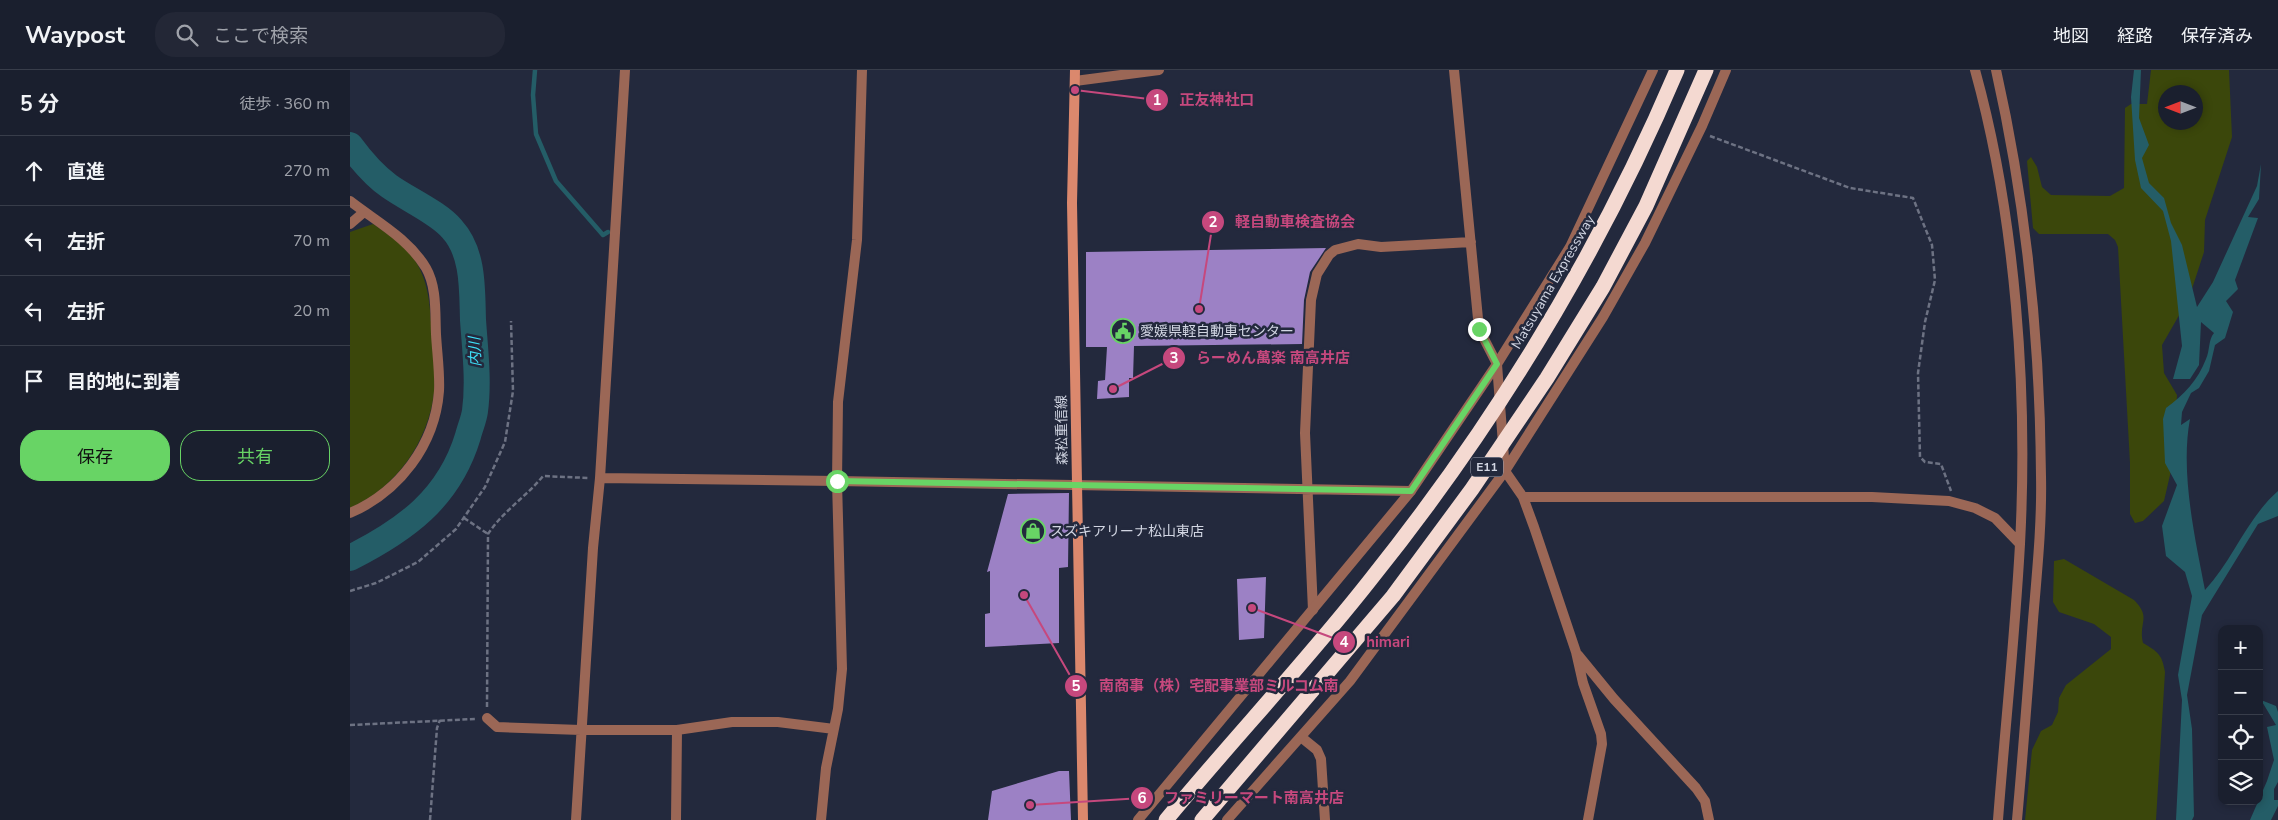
<!DOCTYPE html>
<html lang="ja">
<head>
<meta charset="utf-8">
<style>
  body { margin:0; font-family:"Nunito Sans","Noto Sans JP",sans-serif; background:#232736; color:#f1f3f6 }
  .controls { position:absolute; right:15px; bottom:15px; display:grid; overflow:hidden; border-radius:10px; box-shadow:0 2px 8px #0003 }
  .controls button { width:45px; height:45px; display:grid; place-items:center; padding:0; border:0; border-bottom:1px solid #383d4a; background:#1a1f2e; color:#f1f3f6; font:25px sans-serif }
  .compass { position:absolute; left:1808px; top:15px; width:45px; height:45px; border-radius:50%; background:#1a1f2e; box-shadow:0 2px 8px #0003; rotate:270deg }
  .stop { position:absolute; width:15px; height:15px; margin:-11px; border:4px solid #68d465; border-radius:50%; background:#fff }
  .stop.end { background:#68d465; border-color:#fff; box-shadow:0 1px 5px #0008 }
  .list { margin:0; padding:0; list-style:none }
  h2 { display:flex; justify-content:space-between; align-items:center; height:65px; margin:0; padding:0 20px; font-size:21px }
  h2 small { font-size:16px; font-weight:400; color:#9fa2aa }
  .list li { display:grid; grid-template-columns:32px 1fr auto; gap:15px; align-items:center; box-sizing:border-box; height:70px; padding:0 20px; border-top:1px solid #383d4a }
  .list b { display:block; font-size:19px; white-space:nowrap }
  .list em { font-size:16px; font-style:normal; color:#9fa2aa }
  .actions { display:flex; gap:10px; padding:15px 20px }
  .actions a { flex:1; padding:11px 0; border:1px solid #68d465; border-radius:20px; text-align:center; font-size:18px; color:#68d465 }
  .actions .main { background:#68d465; color:#111 }
  .icon { flex:none; width:28px; height:28px; fill:none; stroke:currentColor; stroke-width:2; stroke-linecap:round; stroke-linejoin:round }
  .map { position:relative; flex:none; width:1928px; height:750px; overflow:hidden }
  header { display:flex; align-items:center; gap:30px; box-sizing:border-box; height:70px; padding:0 25px; background:#1a1f2e; border-bottom:1px solid #383d4a }
  header strong { font-size:24px }
  nav { display:flex; gap:28px; margin-inline-start:auto; font-size:18px }
  .search { width:350px; height:45px; background:#232736; display:flex; align-items:center; gap:12px; box-sizing:border-box; padding:0 18px; border-radius:20px; color:#9fa2aa; font-size:19px }
  main { display:flex }
  aside { flex:1; background:#1a1f2e }
  .map>svg:first-child { display:block }
</style>
</head>
<body>
<header>
<strong>Waypost</strong>
<div class="search"><svg class="icon" aria-label="search" viewBox="0 0 24 24"><circle cx="10" cy="10" r="6"/><path d="M15 15l6 6"/></svg>ここで検索</div>
<nav><a>地図</a><a>経路</a><a>保存済み</a></nav>
</header>
<main>
<aside>
<h2>5 分<small>徒歩 · 360 m</small></h2>
<ul class="list">
<li><svg class="icon" aria-label="ahead" viewBox="0 0 24 24"><path d="M12 20V5M6 11l6-6 6 6"/></svg><div><b>直進</b></div><em>270 m</em></li>
<li><svg class="icon" aria-label="left" viewBox="0 0 24 24"><path d="M17 20v-9H6M10 6l-5 5 5 5"/></svg><div><b>左折</b></div><em>70 m</em></li>
<li><svg class="icon" aria-label="left" viewBox="0 0 24 24"><path d="M17 20v-9H6M10 6l-5 5 5 5"/></svg><div><b>左折</b></div><em>20 m</em></li>
<li><svg class="icon" aria-label="arrive" viewBox="0 0 24 24"><path d="M6 21V4h12l-3 4 3 4H6"/></svg><div><b>目的地に到着</b></div></li>
</ul>
<div class="actions"><a class="main">保存</a><a>共有</a></div>
</aside>
<div class="map">
<svg width="1928" height="750" viewBox="0 0 1928 750">
  <rect width="100%" height="100%" fill="#23293d"/>
  <path fill="#3b470b" fill-rule="evenodd" d="M1801 0H1879L1882 67 1855 150 1854 182 1839 228 1812 275 1814 303 1827 325 1823 392 1814 431 1793 451 1785 453 1780 444V393L1768 177 1765 170 1758 164H1689L1683 158 1677 91 1681 87 1687 97 1692 117 1701 125 1760 126 1774 118 1775 38 1781 34H1797ZM1816 22H1846V52H1816Z
    M23 154C38 164 56 176 66 192 80 215 80 240 82 265 83 284 86 304 84 323 78 372 46 418 0 438V162Z
    M1714 489 1784 530C1802 548 1788 552 1793 573 1808 582 1812 584 1815 602L1806 750H1675L1682 680 1691 661 1702 655 1708 642 1709 628 1716 615 1761 579V567L1744 554 1709 542 1703 532 1704 491Z"/>
  <path fill="#245d67" d="M1784 0H1791L1789 48 1799 75 1792 88 1799 113 1814 128 1821 153 1832 175 1847 237 1863 212 1907 116 1911 94 1909 129 1898 147 1908 148 1885 210 1888 219 1876 231 1883 242 1875 268 1865 275 1859 301 1849 318 1841 323 1832 342 1831 355 1840 349C1830 402 1845 468 1855 520 1883 490 1897 448 1928 421V446L1908 454 1852 545 1837 625 1842 659 1844 746 1842 750H1826L1832 630 1828 605 1842 526 1835 502 1816 486 1812 456 1827 415 1815 393 1813 349 1816 338C1834 325 1848 310 1856 289 1860 281 1858 270 1864 263L1851 252 1849 295 1840 309H1823L1832 276 1821 171 1813 141 1791 118 1785 90 1781 27Z
    M1911 630 1926 636 1928 642V712L1924 719V730H1928V736L1921 750H1900L1917 711 1924 690 1917 657 1926 655Z"/>
  <g fill="none" stroke-linecap="round" stroke-linejoin="round">
    <path stroke="#245d67" stroke-width="4.5" d="M185 0 183 25 186 64 206 111 253 165 258 162"/>
    <path stroke="#245d67" stroke-width="26" d="M0 75C11 90 25 106 39 116 57 129 89 143 102 159 124 183 122 220 123 250 125 279 129 311 125 341 124 349 120 358 118 366 99 429 55 460 0 488"/>
  </g>
  <path fill="#9c81c5" d="M976 178 960 202 954 230 952 274 784 276 783 308H779V327L747 329 748 311 755 310 757 277H736V182Z
    M719 423 718 497 709 498V573L635 577V544L640 543V501L637 502 658 424Z
    M916 507 914 568 889 570 887 509Z
    M709 701H719L721 750H638L642 721Z"/>
  <g fill="none" stroke-linecap="round" stroke-linejoin="round">
    <path stroke="#6d7283" stroke-width="2.5" stroke-dasharray="5 2.5" stroke-linecap="butt" d="M1360 66 1500 118 1563 128 1582 175 1585 210 1575 252 1568 303 1570 387 1575 392 1591 394 1601 421
      M114 448 138 464
      M0 521 26 513 68 492 106 459 135 417 155 372 163 321 161 251
      M137 637 138 464C153 441 176 427 193 406L239 408
      M0 655 125 649
      M80 750 87 658 90 650"/>
    <path stroke="#9b6756" stroke-width="10" d="M1104 0 1129 259 1147 294 1155 401 1173 427 1184 457 1226 582 1233 613 1251 664 1252 674 1238 750
      M1625 0C1666 148 1678 321 1670 474 1665 566 1655 658 1648 750
      M1646 0C1676 133 1690 270 1691 406 1692 454 1687 502 1683 550 1678 617 1673 683 1667 750
      M725 11 809 0
      M0 131C27 152 58 168 76 198 87 217 85 243 86 264 87 283 90 303 89 321 85 375 49 422 0 443
      M0 154 14 142
      M250 408 487 411 488 332 507 170 512 0
      M1173 427H1522L1599 431 1625 438 1645 448 1670 474
      M963 540 955 363 961 230 967 204 979 185 985 180 1008 174 1031 177 1121 172
      M1228 585 1264 629 1346 718 1355 731 1359 750
      M137 648 147 657 231 660H327L382 652H428L484 659
      M951 667 967 680 971 689 975 750
      M226 750 243 478 250 408 275 0
      M326 750 327 660
      M471 750 476 698 488 639 492 599 487 411 1061 421
      M877 750 1000 611 1155 401 1253 247 1295 173 1352 56 1376 0"/>
    <path stroke="#9b6756" stroke-width="10" d="M788 750 1061 421 1147 294 1220 177 1303 0"/>
    <path stroke="#db886d" stroke-width="10" d="M725 0 722 133 733 750"/>
    <path stroke="#f4d9d1" stroke-width="15" d="M816 750C883 669 956 592 1021 509 1146 353 1249 184 1327 0
      M852 750 1043 526 1122 419 1197 308 1253 217 1296 136 1356 0"/>
  </g>
  <g fill="none" stroke-linecap="round" stroke-linejoin="round">
    <path stroke="#68d465" stroke-width="6" d="M487 411 1061 421 1147 294 1129 259"/>
  </g>
  <defs>
    <symbol id="civic-ring" viewBox="-11 -11 22 22"><circle r="9.5" fill="#23293d" stroke="#68d465" stroke-width="1.5"/><path d="M-.6-6.5H3V-4.5H.6V-3L4-1V1h2V6H-6V1h2V-1L-.6-3ZM-1.2 2.5V6h2.4V2.5Z" fill="#68d465"/></symbol>
    <symbol id="shop-ring" viewBox="-11 -11 22 22"><circle r="9.5" fill="#23293d" stroke="#68d465" stroke-width="1.5"/><path d="M-5-2.5h2.3a2.7 3.5 0 0 1 5.4 0H5L5.5 6h-11ZM-1.5-2.5h3a1.5 2.3 0 0 0-3 0Z" fill="#68d465"/></symbol>
  </defs>
  <g fill-rule="evenodd">
    <use href="#civic-ring" x="759" y="247" width="28" height="28"/>
    <use href="#shop-ring" x="669" y="447" width="28" height="28"/>
  </g>
  <g text-anchor="middle" dominant-baseline="central" stroke-width="5" stroke-linejoin="round" paint-order="stroke">
    <rect fill="#23293d" stroke="#9ea2b1" stroke-width="1" x="1121" y="387.5" width="32" height="19" rx="4"/>
    <g font-size="12" font-weight="bold" fill="#d2d6e3">
      <text x="1137" y="397">E11</text>
    </g>
    <g font-size="14" fill="#d2d6e3" stroke="#23293d">
      <text transform="translate(1203 212) rotate(-60)">Matsuyama Expressway</text>
      <text transform="translate(712 360) rotate(-91)">森松重信線</text>
    </g>
    <g font-size="14" fill="#d2d6e3" stroke="#23293d" text-anchor="start">
      <text x="790" y="261">愛媛県軽自動車センター</text>
      <text x="700" y="461">スズキアリーナ松山東店</text>
    </g>
    <g font-size="15" font-style="italic" fill="#3ee0f9" stroke="#23293d">
      <text transform="translate(125 282) rotate(-92)">内川</text>
    </g>
  </g>
  <path fill="none" stroke="#c6487d" stroke-width="2" d="M725 20L807 30M849 239L863 152M763 319L824 288M902 538L994 572M674 525L726 616M680 735L792 728"/>
  <g fill="#c6487d" stroke="#23293d" stroke-width="2">
    <circle cx="725" cy="20" r="5"/>
    <circle cx="849" cy="239" r="5"/>
    <circle cx="763" cy="319" r="5"/>
    <circle cx="902" cy="538" r="5"/>
    <circle cx="674" cy="525" r="5"/>
    <circle cx="680" cy="735" r="5"/>
    <circle cx="807" cy="30" r="12"/>
    <circle cx="863" cy="152" r="12"/>
    <circle cx="824" cy="288" r="12"/>
    <circle cx="994" cy="572" r="12"/>
    <circle cx="726" cy="616" r="12"/>
    <circle cx="792" cy="728" r="12"/>
  </g>
  <g font-size="15" text-anchor="middle" font-weight="bold" fill="#fff">
    <text x="807" y="35">1</text>
    <text x="863" y="157">2</text>
    <text x="824" y="293">3</text>
    <text x="994" y="577">4</text>
    <text x="726" y="621">5</text>
    <text x="792" y="733">6</text>
  </g>
  <g font-size="15" text-anchor="middle" font-weight="bold" fill="#c6487d" stroke="#23293d" stroke-width="5" stroke-linejoin="round" paint-order="stroke">
    <text x="867" y="35">正友神社口</text>
    <text x="945" y="157">軽自動車検査協会</text>
    <text x="923" y="293">らーめん萬楽 南高井店</text>
    <text x="1038" y="577">himari</text>
    <text x="869" y="621">南商事（株）宅配事業部ミルコム南</text>
    <text x="904" y="733">ファミリーマート南高井店</text>
  </g>
</svg>
<div class="controls">
<button>+</button>
<button>−</button>
<button><svg class="icon" aria-label="locate" viewBox="0 0 24 24"><circle cx="12" cy="12" r="6"/><path d="M12 2v4M12 18v4M2 12h4M18 12h4"/></svg></button>
<button><svg class="icon" aria-label="layers" viewBox="0 0 24 24"><path d="M12 4l9 5-9 5-9-5zM3 14l9 5 9-5"/></svg></button>
</div>
<svg class="compass" viewBox="-18 -18 36 36"><path d="M0-13l5 13h-10z" fill="#e53935"/><path d="M0 13l5-13h-10z" fill="#9fa2aa"/></svg>
<div class="stop" style="left:487px;top:411px"></div>
<div class="stop end" style="left:1129px;top:259px"></div>
</div>
</main>
</body>
</html>
